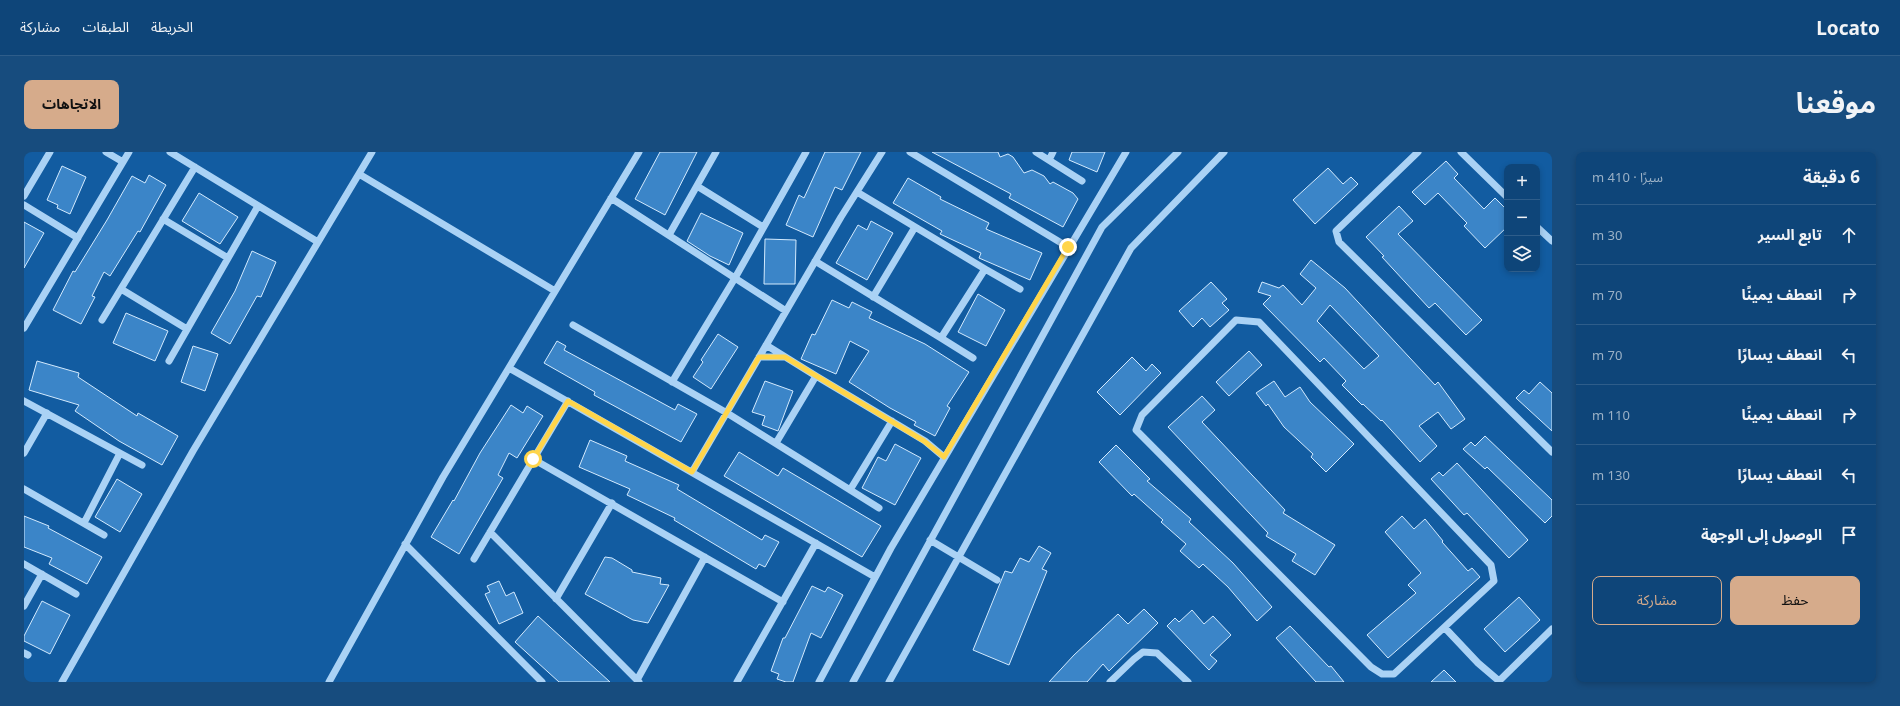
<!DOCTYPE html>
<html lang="ar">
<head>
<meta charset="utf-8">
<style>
  body { margin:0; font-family:"Noto Sans","Noto Sans Arabic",sans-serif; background:#174c7e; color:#f1f3f6; direction:rtl }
  .controls { position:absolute; right:12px; top:12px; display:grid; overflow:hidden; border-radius:8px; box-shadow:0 2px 6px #0003 }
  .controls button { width:36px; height:36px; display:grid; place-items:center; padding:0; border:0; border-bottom:1px solid #2e5d8a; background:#0e4579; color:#f1f3f6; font:20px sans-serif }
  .stop { position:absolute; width:12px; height:12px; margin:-9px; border:3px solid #ffd54a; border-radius:50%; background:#fff }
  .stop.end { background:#ffd54a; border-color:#fff; box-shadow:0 1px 4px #0008 }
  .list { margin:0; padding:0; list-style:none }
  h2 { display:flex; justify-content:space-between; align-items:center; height:52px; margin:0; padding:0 16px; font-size:17px }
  h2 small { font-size:13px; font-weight:400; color:#9bb1c6 }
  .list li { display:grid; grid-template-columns:26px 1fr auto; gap:12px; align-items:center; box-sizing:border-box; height:60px; padding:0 16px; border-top:1px solid #2e5d8a }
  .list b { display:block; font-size:15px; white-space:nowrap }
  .list em { font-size:13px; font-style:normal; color:#9bb1c6 }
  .actions { display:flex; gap:8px; padding:12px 16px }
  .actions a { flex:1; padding:9px 0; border:1px solid #d6ab8b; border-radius:8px; text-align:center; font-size:14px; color:#d6ab8b }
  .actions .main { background:#d6ab8b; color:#111 }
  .icon { flex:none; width:22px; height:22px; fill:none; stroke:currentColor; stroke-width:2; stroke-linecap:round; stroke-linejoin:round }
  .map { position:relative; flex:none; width:1528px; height:530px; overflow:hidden; direction:ltr; border-radius:8px }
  header { display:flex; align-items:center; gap:24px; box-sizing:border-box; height:56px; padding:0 20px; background:#0e4579; border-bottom:1px solid #2e5d8a }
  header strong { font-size:19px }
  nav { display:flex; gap:22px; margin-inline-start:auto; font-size:14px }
  .intro { display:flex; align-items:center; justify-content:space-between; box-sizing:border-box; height:96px; padding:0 24px }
  h1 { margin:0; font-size:28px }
  .button { padding:10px 18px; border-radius:8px; background:#d6ab8b; color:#111; font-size:14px; font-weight:700 }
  main { display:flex; gap:24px; padding:0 24px }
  aside { flex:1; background:#0e4579; border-radius:8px; box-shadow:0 2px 6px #0003 }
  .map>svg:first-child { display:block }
</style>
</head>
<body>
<header>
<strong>Locato</strong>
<nav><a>الخريطة</a><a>الطبقات</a><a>مشاركة</a></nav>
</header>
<div class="intro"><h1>موقعنا</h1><a class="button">الاتجاهات</a></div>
<main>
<aside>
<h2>6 دقيقة<small>سيرًا · 410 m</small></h2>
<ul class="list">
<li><svg class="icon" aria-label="ahead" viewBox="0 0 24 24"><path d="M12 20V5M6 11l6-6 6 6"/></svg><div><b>تابع السير</b></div><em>30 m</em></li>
<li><svg class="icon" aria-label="right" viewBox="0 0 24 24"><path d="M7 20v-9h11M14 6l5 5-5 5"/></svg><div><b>انعطف يمينًا</b></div><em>70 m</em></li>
<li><svg class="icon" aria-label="left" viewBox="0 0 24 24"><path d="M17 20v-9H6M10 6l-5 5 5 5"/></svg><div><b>انعطف يسارًا</b></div><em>70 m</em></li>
<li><svg class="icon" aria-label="right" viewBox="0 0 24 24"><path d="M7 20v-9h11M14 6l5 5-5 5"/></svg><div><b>انعطف يمينًا</b></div><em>110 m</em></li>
<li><svg class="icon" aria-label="left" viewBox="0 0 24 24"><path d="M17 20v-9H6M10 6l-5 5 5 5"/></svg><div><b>انعطف يسارًا</b></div><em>130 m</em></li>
<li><svg class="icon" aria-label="arrive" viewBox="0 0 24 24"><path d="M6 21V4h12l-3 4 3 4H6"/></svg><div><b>الوصول إلى الوجهة</b></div></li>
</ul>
<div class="actions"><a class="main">حفظ</a><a>مشاركة</a></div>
</aside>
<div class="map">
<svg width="1528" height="530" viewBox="0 0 1528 530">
  <rect width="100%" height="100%" fill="#125ca1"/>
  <path fill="#3b85c8" stroke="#d3eafe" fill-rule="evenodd" d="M636 0H673L641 63 611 47Z
    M801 0H837L818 38 811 35 789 85 762 73 775 43 780 46Z
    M908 0H974L976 5 984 2 989 5 1000 21 1008 18 1020 24 1026 32 1029 30 1049 41 1054 47 1039 75 985 46 987 42Z
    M1048 0H1081L1073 20 1045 8Z
    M1422 9 1434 22 1430 26 1460 57 1471 46 1483 58V75L1461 96 1440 74 1443 71 1414 41 1401 53 1388 40Z
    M38 14 62 25 46 62 33 56 34 53 23 48Z
    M1304 16 1319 32 1327 25 1334 32 1291 72 1269 48Z
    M125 23 142 33 116 80 114 79 86 124 80 120 68 144 71 145 57 172 29 158 49 119 51 120 83 68 108 24 121 31Z
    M884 26 917 45 916 47 965 71 962 77 1018 101 1006 128 955 106 957 101 916 82 918 79 869 51Z
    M175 41 214 65 196 92 158 69Z
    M1375 54 1389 69 1374 82 1458 168 1442 183 1411 151 1405 156 1358 105 1360 104 1342 85Z
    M677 61 719 81 705 113 686 104 663 89Z
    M847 69 869 81 843 128 812 111 834 73 843 78Z
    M0 70 20 81 0 116Z
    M741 87 772 88 771 132H740Z
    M228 99 252 110 237 145 233 144 206 192 187 181 211 139Z
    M1287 108 1321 136 1411 233 1414 230 1441 267 1427 277 1414 260 1395 274 1413 294 1396 310 1358 268 1357 269 1339 252 1338 253 1318 233 1322 229 1300 206 1296 210 1239 152 1247 144 1234 140 1238 130 1255 136 1259 133 1278 153 1292 136 1276 122ZM1306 153 1355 204 1340 217 1293 169Z
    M1187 130 1203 147 1198 151 1205 158 1186 175 1178 166 1169 175 1155 159Z
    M954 142 981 158 962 194 934 180Z
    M808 148 825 156 828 150 848 160 845 166 901 192 945 220 923 254 926 256 911 284 890 273 892 270 866 256 825 230 845 199 826 189 812 222 777 207 788 182 791 183Z
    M102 161 144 179 131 209 89 191Z
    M694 182 714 195 687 237 669 225 679 210 677 208Z
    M533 189 542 194 540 198 651 258 654 252 673 262 657 290 570 243 571 240 520 211Z
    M169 194 194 202 181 239 157 230Z
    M1225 199 1238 213 1205 244 1192 230Z
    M1108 205 1122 219 1128 212 1137 221 1096 263 1073 240Z
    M13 209 55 221 54 225 113 264 114 261 154 284 138 313 95 289 51 259 55 253 5 238Z
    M741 229 769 239 754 279 738 273 741 264 728 260Z
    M1250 229 1261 245 1276 235 1286 250 1330 292 1302 320 1287 305 1289 302 1260 275 1244 252 1242 254 1232 241Z
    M1516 230 1528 241V279L1492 246 1500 238 1505 242Z
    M1178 244 1191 258 1178 270 1261 358 1259 361 1311 393 1291 423 1268 409 1272 402 1242 384 1244 381 1144 275Z
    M487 253 499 261 503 254 519 264 493 306 485 301 474 323 479 326 435 402 407 385 429 348 430 349 456 301Z
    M1461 284 1528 348V364L1521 371 1463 315 1461 317 1439 297 1447 290 1451 294Z
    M566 288 603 304 601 309 655 333 653 337 738 388 741 383 755 390 741 415 735 412 732 417 650 368 651 366 603 343 606 337 555 315Z
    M871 292 897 306 871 353 838 336 854 305 862 309Z
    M1092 293 1126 327 1123 329 1167 367 1165 370 1209 411 1248 455 1233 469 1204 435 1179 412 1175 416 1156 399 1162 392 1137 370 1139 368 1110 342 1108 344 1075 310Z
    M715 300 754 324 759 316 857 374 838 405 700 324Z
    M1433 311 1504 388 1485 406 1443 361 1440 363 1407 327 1415 320 1419 324Z
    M93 327 118 342 96 380 71 365Z
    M0 364 25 374 24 376 78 405 63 432 25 412 28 406 0 395Z
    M1378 364 1390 377 1401 367 1419 389 1418 390 1444 419 1448 416 1456 425 1364 506 1343 483 1392 441 1384 433 1397 421 1361 380Z
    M1015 394 1027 401 1018 417 1023 419 985 513 949 498 981 419 988 421 996 406 1005 410Z
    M581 405 588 406 608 418V420L637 426 636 432 645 433 624 471 609 468 561 442Z
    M475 429 482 444 490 440 499 461 475 472 461 442 466 440 463 434Z
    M788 434 801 440 804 435 819 443 797 486 787 481 769 530H762L753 527 755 522 747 519 759 486H761Z
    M1495 445 1516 468 1481 500 1460 477Z
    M18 449 46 463 26 502 0 489V484Z
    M1120 457 1134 471 1085 519 1079 512 1063 530H1025L1050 503 1094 462 1104 472Z
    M1168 458 1180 472 1189 464 1207 483 1186 503 1193 509 1185 518 1143 474 1151 466 1155 470Z
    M514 464 586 530H535L491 490Z
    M1266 474 1305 515 1307 514 1320 530H1292L1252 486Z
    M1420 518 1432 530H1407Z"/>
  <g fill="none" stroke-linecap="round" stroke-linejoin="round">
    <path stroke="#aad2f5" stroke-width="7" d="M82 0 99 10
      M146 0 294 90
      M886 0 1044 95
      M1012 0 1058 29
      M1394 0 1312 79 1315 90 1528 300
      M1437 0 1483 45
      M1025 8 1029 0
      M335 22 531 139
      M673 34 739 75
      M0 44 26 0
      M587 46 762 159
      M0 53 54 86
      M139 67 204 106
      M1513 75 1528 89
      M645 83 692 0
      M791 109 917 186 961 117 833 40
      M961 117 996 137
      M97 137 163 177
      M849 145 891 75
      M78 168 171 15
      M1212 168 1235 170 1467 413 1470 429 1370 522H1358L1347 515 1112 278 1118 263Z
      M549 173 703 261 855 356
      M0 176 105 0
      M917 186 949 206
      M742 193 792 224
      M735 205H761
      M145 209 234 54
      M485 216 851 425
      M648 230 711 126 782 0
      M0 249 118 313
      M752 291 792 224 901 289 920 305
      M0 301 23 261
      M509 307 759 450
      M668 320 817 65 858 0
      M0 337 80 383
      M826 338 868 269
      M60 371 96 301
      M466 380 615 530
      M906 388 973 428
      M381 392 518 530
      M450 407 544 249
      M0 412 52 442
      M532 447 588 351
      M0 454 18 422
      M1421 476 1454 511 1475 529
      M0 501 4 503
      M613 528 681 405
      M38 530 169 299 348 0
      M305 530 419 325 615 0
      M713 530 792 391
      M795 530 867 396 1102 0
      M829 530 1078 75 1154 0
      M865 530 1107 96 1200 0
      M1086 530 1110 507 1119 500 1133 501 1164 530
      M1474 530 1528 477"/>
  </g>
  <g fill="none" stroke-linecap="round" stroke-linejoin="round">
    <path stroke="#ffd54a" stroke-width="5" d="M509 307 544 249 668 320 735 205H761L900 289 920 305 1044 95"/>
  </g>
</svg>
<div class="controls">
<button>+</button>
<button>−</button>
<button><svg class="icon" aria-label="layers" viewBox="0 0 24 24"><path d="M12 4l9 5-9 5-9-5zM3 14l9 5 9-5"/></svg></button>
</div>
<div class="stop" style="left:509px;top:307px"></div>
<div class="stop end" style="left:1044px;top:95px"></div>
</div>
</main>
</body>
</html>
